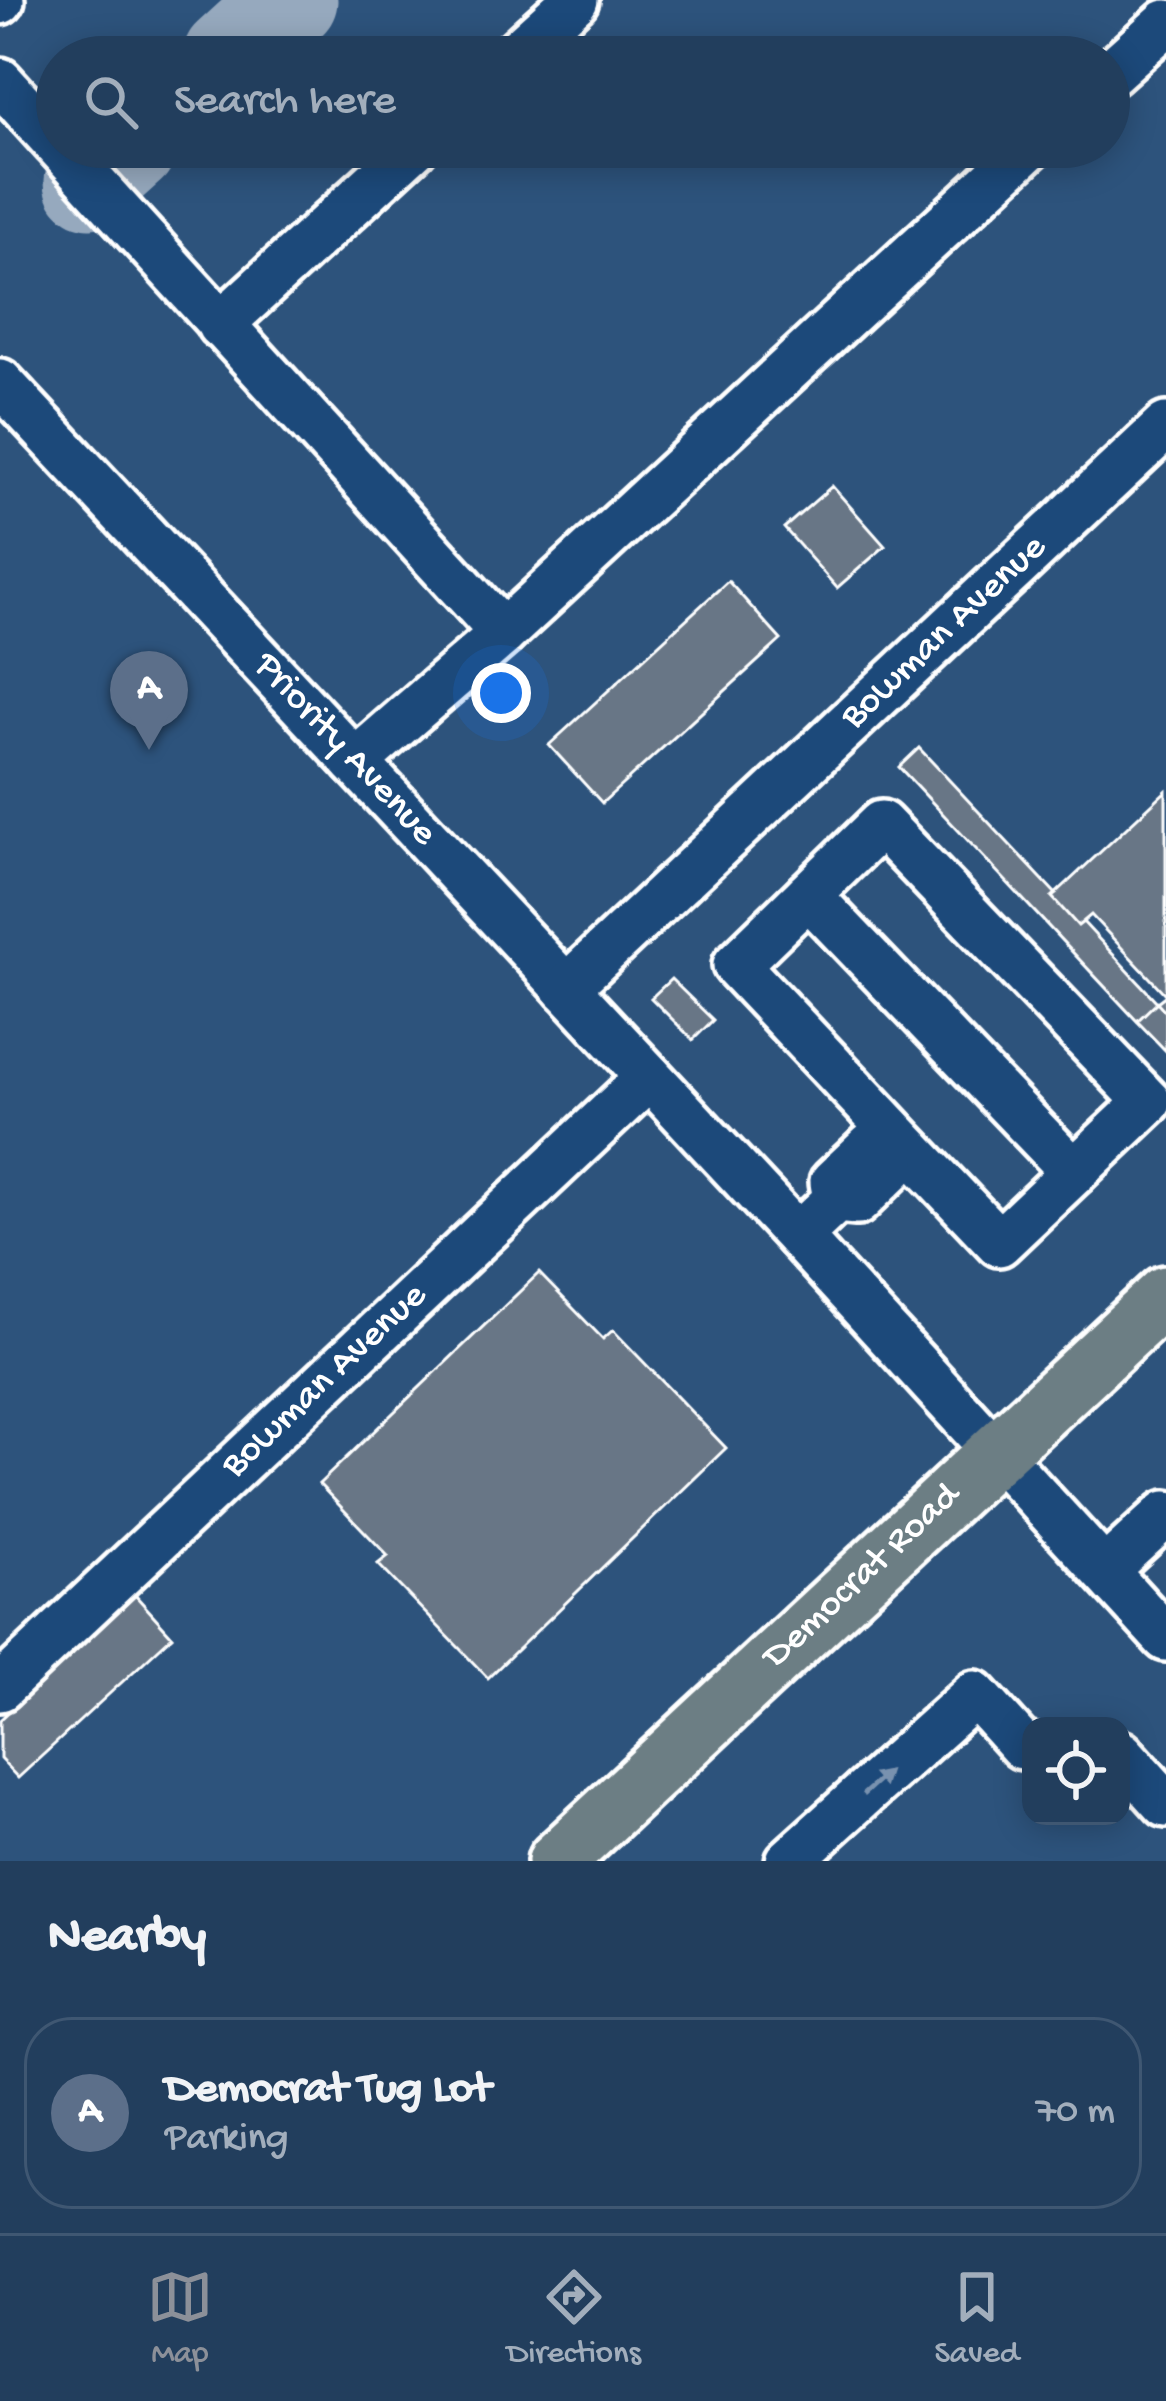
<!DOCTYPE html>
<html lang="en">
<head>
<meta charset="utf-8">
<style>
  body { margin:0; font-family:"Gochi Hand",sans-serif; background:#2a4563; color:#f1f3f6 }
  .controls { position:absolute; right:36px; bottom:36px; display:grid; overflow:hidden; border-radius:24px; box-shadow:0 6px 30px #0003 }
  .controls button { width:108px; height:108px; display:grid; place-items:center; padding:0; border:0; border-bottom:3px solid #3f5772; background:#223e5d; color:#f1f3f6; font:60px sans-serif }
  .you { position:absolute; left:501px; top:693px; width:42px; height:42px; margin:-30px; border:9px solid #fff; border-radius:50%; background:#1a73e8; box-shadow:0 0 0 18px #1a73e833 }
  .badge { display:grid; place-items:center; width:78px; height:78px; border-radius:50%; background:#8c9099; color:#fff; font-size:39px; font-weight:700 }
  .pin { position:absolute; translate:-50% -99px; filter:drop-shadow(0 3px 6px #0008) }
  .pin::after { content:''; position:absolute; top:63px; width:42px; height:36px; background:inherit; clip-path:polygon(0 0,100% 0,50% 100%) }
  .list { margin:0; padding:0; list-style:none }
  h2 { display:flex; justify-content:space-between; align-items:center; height:156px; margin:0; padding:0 48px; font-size:51px }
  h2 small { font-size:39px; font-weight:400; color:#a2aebc }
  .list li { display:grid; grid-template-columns:78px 1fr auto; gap:36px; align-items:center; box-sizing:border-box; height:192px; margin:0 24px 24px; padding:0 24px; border:3px solid #3f5772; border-radius:48px }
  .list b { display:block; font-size:45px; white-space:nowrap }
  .list p { margin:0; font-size:39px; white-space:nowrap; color:#a2aebc }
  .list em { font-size:39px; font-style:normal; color:#a2aebc }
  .icon { flex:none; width:66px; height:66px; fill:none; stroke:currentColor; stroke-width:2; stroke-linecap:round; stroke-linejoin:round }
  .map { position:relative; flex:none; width:1166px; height:1861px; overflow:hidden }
  .search { position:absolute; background:#223e5d; box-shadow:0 6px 30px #0003; left:36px; right:36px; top:36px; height:132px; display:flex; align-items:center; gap:30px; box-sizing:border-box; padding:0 42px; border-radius:66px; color:#a2aebc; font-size:45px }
  .sheet { height:372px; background:#223e5d }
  nav { display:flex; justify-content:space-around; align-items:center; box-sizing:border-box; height:168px; border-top:3px solid #3f5772; background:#223e5d; font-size:33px; color:#a2aebc }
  nav a { display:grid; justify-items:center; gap:6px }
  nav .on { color:#8c9099 }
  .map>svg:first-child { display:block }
</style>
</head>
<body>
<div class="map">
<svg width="1166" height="1861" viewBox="0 0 1166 1861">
  <rect width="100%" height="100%" fill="#2d537c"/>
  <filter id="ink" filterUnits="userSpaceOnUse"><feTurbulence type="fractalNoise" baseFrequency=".00833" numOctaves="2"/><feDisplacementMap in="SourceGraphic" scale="24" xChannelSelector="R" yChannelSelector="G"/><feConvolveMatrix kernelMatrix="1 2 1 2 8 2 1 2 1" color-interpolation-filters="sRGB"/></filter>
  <g filter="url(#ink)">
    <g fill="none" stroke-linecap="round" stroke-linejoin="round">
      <path stroke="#96a9be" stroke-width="93" d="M229 57 291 0
        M91 182 130 147"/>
    </g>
    <path fill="#677686" stroke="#fff" stroke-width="3" d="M832 486 885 546 837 588 784 528Z
      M728 581 781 640 602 803 549 745Z
      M919 748 1056 894 1052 897 1078 926 1083 922 1157 1002 1137 1021 899 767Z
      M1166 791V1012L1157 1002 1166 995 1091 915 1078 926 1052 897Z
      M671 979 713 1020 693 1040 651 998Z
      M1157 1002 1166 1012V1051L1137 1021Z
      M539 1273 603 1339 613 1330 726 1448 488 1678 378 1564 388 1556 319 1484Z
      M135 1595 172 1636 18 1778 0 1759V1720Z"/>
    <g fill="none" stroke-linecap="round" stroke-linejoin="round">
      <defs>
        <g id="minor">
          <path d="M0 1 1 0"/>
          <path d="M512 57 575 0"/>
          <path d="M1109 74 1166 23"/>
          <path d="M0 81 57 144"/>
          <path d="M60 147 503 633"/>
          <path d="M220 325 414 147"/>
          <path id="s1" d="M0 382 798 1236 1166 1638"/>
          <path d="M355 762 503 633 1029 147"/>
          <path d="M808 895 1074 1172"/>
          <path id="s2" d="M566 988 1166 426"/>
          <path d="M892 1150 901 1140 999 1243 1148 1102 881 824 736 965 901 1140"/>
          <path d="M798 1236 836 1200 857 1202 893 1167 892 1150 871 1146 833 1182 836 1200"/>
          <path d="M1105 1570 1166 1514"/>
          <path id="s3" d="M0 1688 649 1077"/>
          <path d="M1121 1754 1166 1804"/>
          <path d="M789 1861 975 1694 1022 1746 1031 1747"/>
        </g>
        <g id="major">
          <path id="s4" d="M557 1861 1166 1295"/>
        </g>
      </defs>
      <use href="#minor" stroke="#fff" stroke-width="54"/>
      <use href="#major" stroke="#fff" stroke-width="66"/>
      <use href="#minor" stroke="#1f4a7a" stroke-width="45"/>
      <use href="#major" stroke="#6c7e84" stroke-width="57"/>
    </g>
    <defs><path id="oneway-solid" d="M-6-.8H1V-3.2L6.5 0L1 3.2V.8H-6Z" transform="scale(3)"/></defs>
    <use fill="#7992af" href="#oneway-solid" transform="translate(876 1783) rotate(-42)"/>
  </g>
  <g text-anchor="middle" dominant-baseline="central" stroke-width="12" stroke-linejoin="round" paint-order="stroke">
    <g font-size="39" fill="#fff" stroke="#1f4a7a">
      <text stroke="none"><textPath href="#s2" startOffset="519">Bowman Avenue</textPath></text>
      <text stroke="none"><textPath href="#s1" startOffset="504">Priority Avenue</textPath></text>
      <text stroke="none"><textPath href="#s3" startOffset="447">Bowman Avenue</textPath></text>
      <text stroke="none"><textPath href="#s4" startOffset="417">Democrat Road</textPath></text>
    </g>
  </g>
</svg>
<div class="controls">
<button><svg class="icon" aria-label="locate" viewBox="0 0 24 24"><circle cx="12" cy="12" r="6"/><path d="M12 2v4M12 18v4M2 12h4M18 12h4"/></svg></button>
</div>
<div class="you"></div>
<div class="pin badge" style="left:149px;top:750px;background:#5c6f8a">A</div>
<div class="search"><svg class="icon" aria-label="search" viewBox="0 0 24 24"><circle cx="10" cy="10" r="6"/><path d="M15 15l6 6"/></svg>Search here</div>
</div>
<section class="sheet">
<h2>Nearby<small></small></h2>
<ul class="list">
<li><span class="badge" style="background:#5c6f8a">A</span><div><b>Democrat Tug Lot</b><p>Parking</p></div><em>70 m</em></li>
</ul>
</section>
<nav>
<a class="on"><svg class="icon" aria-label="map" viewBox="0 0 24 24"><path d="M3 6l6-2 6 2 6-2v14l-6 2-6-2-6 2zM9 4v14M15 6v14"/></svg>Map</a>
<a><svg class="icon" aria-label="directions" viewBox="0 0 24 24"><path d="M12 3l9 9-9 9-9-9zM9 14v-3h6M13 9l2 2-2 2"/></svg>Directions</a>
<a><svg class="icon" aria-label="saved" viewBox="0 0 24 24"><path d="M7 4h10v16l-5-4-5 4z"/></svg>Saved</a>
</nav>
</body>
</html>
